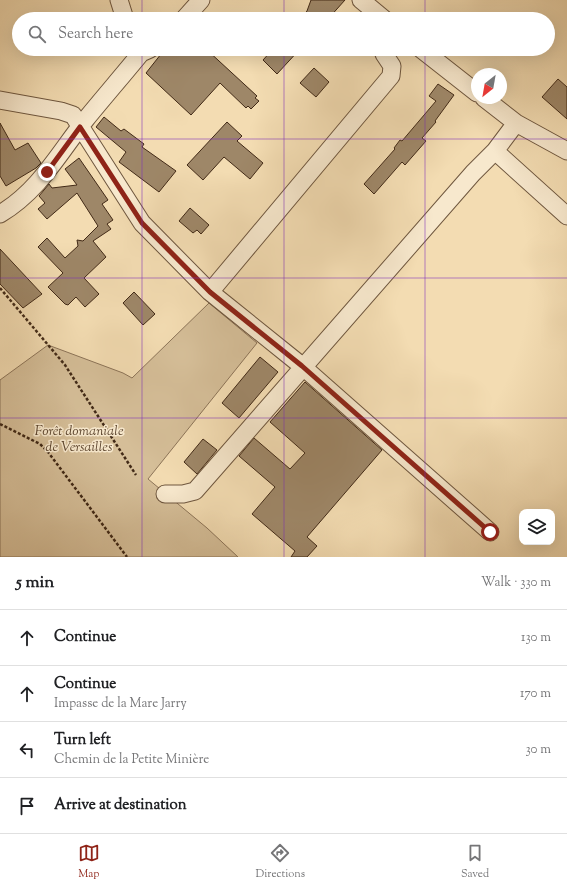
<!DOCTYPE html>
<html lang="en">
<head>
<meta charset="utf-8">
<style>
  body { margin:0; font-family:"Sorts Mill Goudy",serif; background:#f6f6f6; color:#202124 }
  .controls { position:absolute; right:12px; bottom:12px; display:grid; overflow:hidden; border-radius:8px; box-shadow:0 4px 16px #0002 }
  .controls button { width:36px; height:36px; display:grid; place-items:center; padding:0; border:0; border-bottom:1px solid #e0e0e0; background:#fff; color:#202124; font:20px sans-serif }
  .compass { position:absolute; left:471px; top:68px; width:36px; height:36px; border-radius:50%; background:#fff; box-shadow:0 4px 16px #0002; rotate:211deg }
  .stop { position:absolute; width:12px; height:12px; margin:-9px; border:3px solid #8f2418; border-radius:50%; background:#fff }
  .stop.end { background:#8f2418; border-color:#fff; box-shadow:0 1px 4px #0008 }
  .list { margin:0; padding:0; list-style:none }
  h2 { display:flex; justify-content:space-between; align-items:center; height:52px; margin:0; padding:0 16px; font-size:17px }
  h2 small { font-size:13px; font-weight:400; color:#757577 }
  .list li { display:grid; grid-template-columns:26px 1fr auto; gap:12px; align-items:center; box-sizing:border-box; height:56px; padding:0 16px; border-top:1px solid #e0e0e0 }
  .list b { display:block; font-size:15px; white-space:nowrap }
  .list p { margin:0; font-size:13px; white-space:nowrap; color:#757577 }
  .list em { font-size:13px; font-style:normal; color:#757577 }
  .icon { flex:none; width:22px; height:22px; fill:none; stroke:currentColor; stroke-width:2; stroke-linecap:round; stroke-linejoin:round }
  .map { position:relative; flex:none; width:567px; height:557px; overflow:hidden }
  .search { position:absolute; background:#fff; box-shadow:0 4px 16px #0002; left:12px; right:12px; top:12px; height:44px; display:flex; align-items:center; gap:10px; box-sizing:border-box; padding:0 14px; border-radius:22px; color:#757577; font-size:15px }
  .sheet { height:276px; background:#fff }
  nav { display:flex; justify-content:space-around; align-items:center; box-sizing:border-box; height:56px; border-top:1px solid #e0e0e0; background:#fff; font-size:11px; color:#757577 }
  nav a { display:grid; justify-items:center; gap:2px }
  nav .on { color:#8f2418 }
  .map>svg:first-child { display:block }
</style>
</head>
<body>
<div class="map">
<svg width="567" height="557" viewBox="0 0 567 557">
  <rect width="100%" height="100%" fill="#f3dcb2"/>
  <filter id="stains"><feTurbulence type="fractalNoise" baseFrequency=".005" numOctaves="4"/><feColorMatrix values="0 0 0 0 .2 0 0 0 0 .09 0 0 0 0 .02 0 0 0 .5 -.17"/></filter>
  <radialGradient id="worn" r=".72"><stop offset=".6" stop-color="#630" stop-opacity="0"/><stop offset="1" stop-color="#630" stop-opacity=".3"/></radialGradient>
  <path fill="#d5be98" stroke="#8c7458" d="M209 303 257 343 148 479 207 528 238 557H0V380L48 345 123 373 132 378Z"/>
  <path fill="#9e8768" stroke="#422a17" d="M311 0H345L328 19H300L307 11Z
    M165 49H206L257 96 255 98 259 101 251 109 248 106 246 108 220 83 191 115 146 73Z
    M273 49H300L277 74 263 60Z
    M314 68 329 82 316 97 300 83Z
    M558 79 567 87V119L542 97Z
    M438 84 454 95 435 121 436 122 422 138 426 141 405 165 402 162 374 194 364 184 395 149 394 148 400 140 402 141 436 101 429 96Z
    M104 117 121 131 124 129 144 144 142 147 176 171 159 192 119 162 126 152 96 127Z
    M227 122 242 136 237 141 263 163 250 179 224 157 203 180 187 165Z
    M0 123 15 150 28 143 41 163 36 168 6 186 0 176Z
    M79 158 108 200 102 204 113 220 107 224 111 229 93 241 106 257 84 278 99 294 85 307 76 297 68 305 65 304 48 287 63 273 38 247 47 238 65 258 78 246 77 240 83 241 98 226 77 193 47 219 38 209 45 203 39 196 49 184 52 188 77 185 65 169Z
    M190 208 209 225 201 234 197 230 193 233 179 221Z
    M0 249 42 294 23 308 0 284Z
    M134 292 155 314 143 325 123 303Z
    M260 357 278 372 239 418 222 403Z
    M305 382 382 450 307 537 317 546 307 557H291L295 551 252 514 275 487 239 456 254 438 290 469 305 453 270 422Z
    M203 439 217 450 197 474 184 462Z"/>
  <g fill="none" stroke-linecap="round" stroke-linejoin="round">
    <defs>
      <path id="minor" d="M119 0 125 19
        M361 0 384 19
        M184 19 201 0
        M421 49 477 93
        M484 98 516 123 567 151
        M0 100 61 111 73 115 142 223 210 292 302 366 490 532
        M516 123 495 151 567 216
        M0 214C39 191 59 153 86 119 104 97 123 75 141 53L150 49
        M210 292 391 76 392 66 384 54
        M165 494H183L195 491 473 173 495 151"/>
    </defs>
    <use href="#minor" stroke="#6e563e" stroke-width="19"/>
    <path stroke="#422a17" stroke-width="2.5" stroke-dasharray="3 2" stroke-linecap="butt" d="M0 288 65 365 136 475
      M0 424 40 444 48 452 127 557"/>
    <use href="#minor" stroke="#f7e8cd" stroke-width="17"/>
  </g>
  <g fill="none" stroke-linecap="round" stroke-linejoin="round">
    <path stroke="#8f2418" stroke-width="5" d="M47 172 80 127 142 223 210 292 302 366 490 532"/>
  </g>
  <path fill="none" stroke="#7b2cbf" stroke-width="1" stroke-opacity="0.55" d="M142 0V19M284 0V19M425 0V19M142 49V557M284 49V557M425 49V557M0 139H567M0 278H567M0 418H567"/>
  <g text-anchor="middle" dominant-baseline="central" stroke-width="3" stroke-linejoin="round" paint-order="stroke">
    <g font-size="14" font-style="italic" fill="#5f4831" stroke="#f7e8cd">
      <text x="79" y="432">Forêt domaniale<tspan x="79" dy="16">de Versailles</tspan></text>
    </g>
  </g>
  <rect width="100%" height="100%" filter="url(#stains)"/>
  <rect width="100%" height="100%" fill="url(#worn)"/>
</svg>
<div class="controls">
<button><svg class="icon" aria-label="layers" viewBox="0 0 24 24"><path d="M12 4l9 5-9 5-9-5zM3 14l9 5 9-5"/></svg></button>
</div>
<svg class="compass" viewBox="-18 -18 36 36"><path d="M0-13l5 13h-10z" fill="#e53935"/><path d="M0 13l5-13h-10z" fill="#757577"/></svg>
<div class="stop" style="left:490px;top:532px"></div>
<div class="stop end" style="left:47px;top:172px"></div>
<div class="search"><svg class="icon" aria-label="search" viewBox="0 0 24 24"><circle cx="10" cy="10" r="6"/><path d="M15 15l6 6"/></svg>Search here</div>
</div>
<section class="sheet">
<h2>5 min<small>Walk · 330 m</small></h2>
<ul class="list">
<li><svg class="icon" aria-label="ahead" viewBox="0 0 24 24"><path d="M12 20V5M6 11l6-6 6 6"/></svg><div><b>Continue</b></div><em>130 m</em></li>
<li><svg class="icon" aria-label="ahead" viewBox="0 0 24 24"><path d="M12 20V5M6 11l6-6 6 6"/></svg><div><b>Continue</b><p>Impasse de la Mare Jarry</p></div><em>170 m</em></li>
<li><svg class="icon" aria-label="left" viewBox="0 0 24 24"><path d="M17 20v-9H6M10 6l-5 5 5 5"/></svg><div><b>Turn left</b><p>Chemin de la Petite Minière</p></div><em>30 m</em></li>
<li><svg class="icon" aria-label="arrive" viewBox="0 0 24 24"><path d="M6 21V4h12l-3 4 3 4H6"/></svg><div><b>Arrive at destination</b></div></li>
</ul>
</section>
<nav>
<a class="on"><svg class="icon" aria-label="map" viewBox="0 0 24 24"><path d="M3 6l6-2 6 2 6-2v14l-6 2-6-2-6 2zM9 4v14M15 6v14"/></svg>Map</a>
<a><svg class="icon" aria-label="directions" viewBox="0 0 24 24"><path d="M12 3l9 9-9 9-9-9zM9 14v-3h6M13 9l2 2-2 2"/></svg>Directions</a>
<a><svg class="icon" aria-label="saved" viewBox="0 0 24 24"><path d="M7 4h10v16l-5-4-5 4z"/></svg>Saved</a>
</nav>
</body>
</html>
